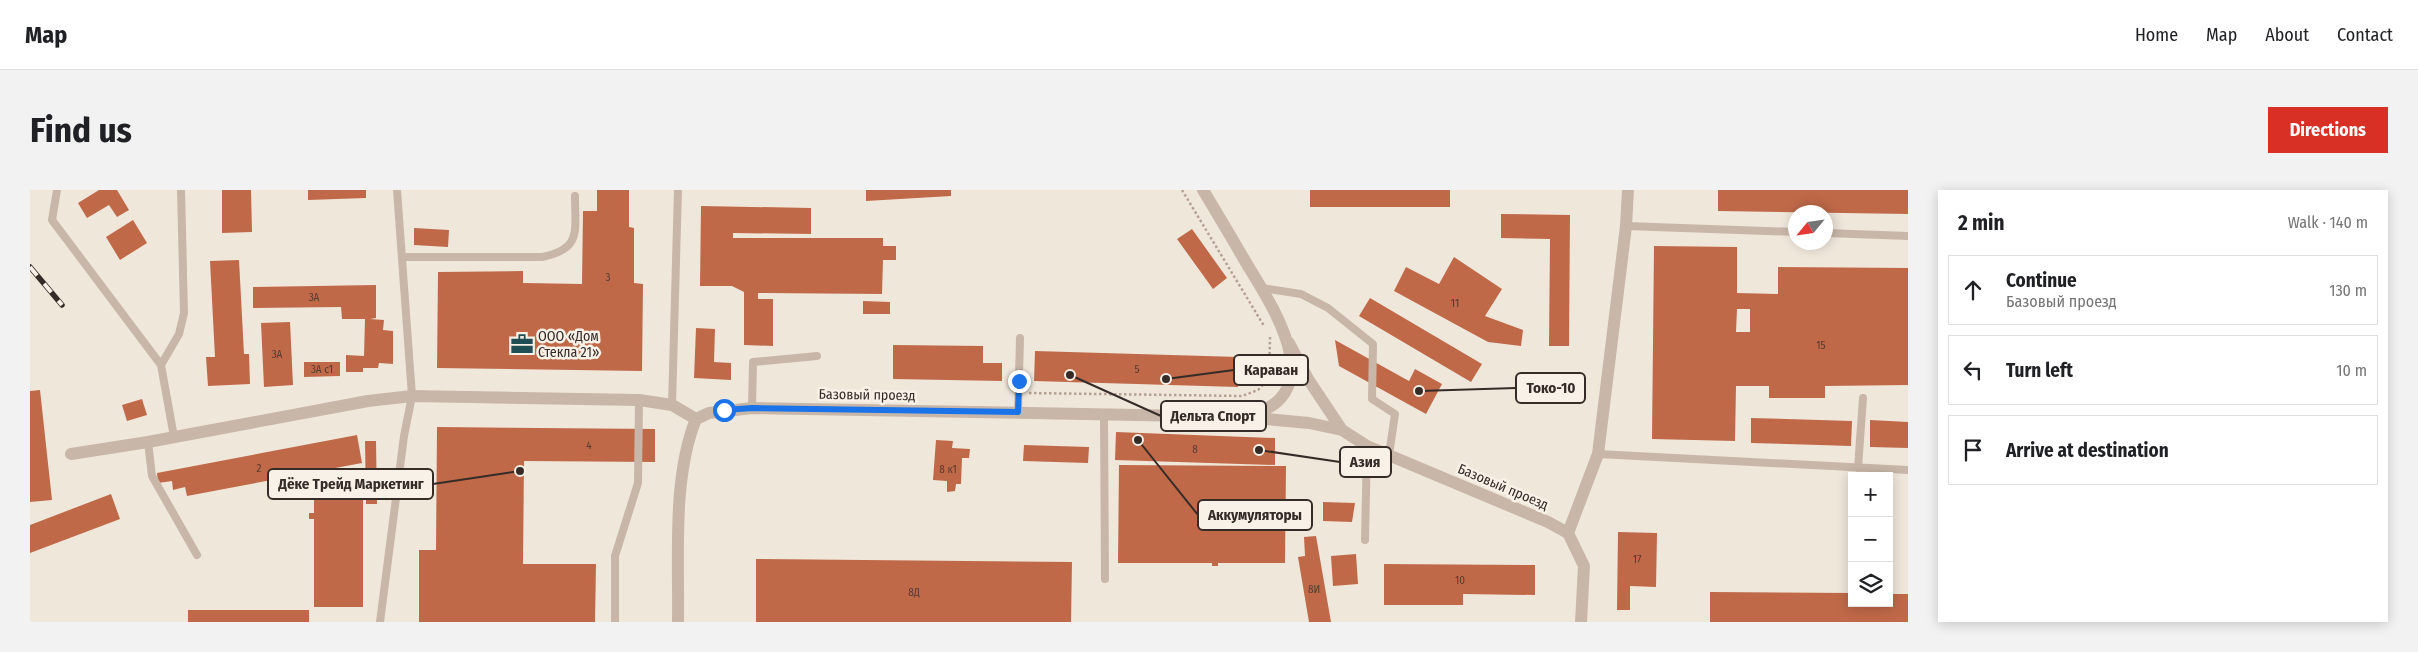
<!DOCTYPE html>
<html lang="en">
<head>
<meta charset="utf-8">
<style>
  body { margin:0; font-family:"Fira Sans Condensed",sans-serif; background:#f2f2f2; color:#202124 }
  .controls { position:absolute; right:15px; bottom:15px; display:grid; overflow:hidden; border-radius:0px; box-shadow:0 2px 12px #0003 }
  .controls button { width:45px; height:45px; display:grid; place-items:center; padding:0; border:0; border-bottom:1px solid #e0e0e0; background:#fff; color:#202124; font:25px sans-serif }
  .compass { position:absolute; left:1758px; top:15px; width:45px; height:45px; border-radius:50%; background:#fff; box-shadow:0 2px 12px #0003; rotate:241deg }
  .stop { position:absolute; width:15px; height:15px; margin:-11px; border:4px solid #1a73e8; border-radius:50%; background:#fff }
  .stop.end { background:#1a73e8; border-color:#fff; box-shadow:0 1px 5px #0008 }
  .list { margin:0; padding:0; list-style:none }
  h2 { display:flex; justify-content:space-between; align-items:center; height:65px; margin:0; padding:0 20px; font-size:21px }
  h2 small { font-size:16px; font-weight:400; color:#757577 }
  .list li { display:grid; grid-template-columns:32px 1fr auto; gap:15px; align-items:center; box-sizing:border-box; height:70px; margin:0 10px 10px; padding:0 10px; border:1px solid #e0e0e0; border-radius:0px }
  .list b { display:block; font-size:19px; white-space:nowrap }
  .list p { margin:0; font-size:16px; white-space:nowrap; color:#757577 }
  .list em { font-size:16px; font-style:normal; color:#757577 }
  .icon { flex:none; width:28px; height:28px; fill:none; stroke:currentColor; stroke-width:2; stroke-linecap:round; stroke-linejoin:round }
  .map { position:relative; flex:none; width:1878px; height:432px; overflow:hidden; border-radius:0px }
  header { display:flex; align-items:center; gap:30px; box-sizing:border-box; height:70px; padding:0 25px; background:#fff; border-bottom:1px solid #e0e0e0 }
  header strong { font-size:24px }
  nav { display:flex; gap:28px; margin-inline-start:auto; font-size:18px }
  .intro { display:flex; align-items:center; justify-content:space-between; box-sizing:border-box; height:120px; padding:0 30px }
  h1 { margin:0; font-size:35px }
  .button { padding:12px 22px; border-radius:0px; background:#d93025; color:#fff; font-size:18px; font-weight:700 }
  main { display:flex; gap:30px; padding:0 30px }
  aside { flex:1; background:#fff; border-radius:0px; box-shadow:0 2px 12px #0003 }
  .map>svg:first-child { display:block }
</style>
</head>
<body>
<header>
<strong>Map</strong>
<nav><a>Home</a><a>Map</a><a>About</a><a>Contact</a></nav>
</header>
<div class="intro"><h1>Find us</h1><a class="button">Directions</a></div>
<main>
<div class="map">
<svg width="1878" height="432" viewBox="0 0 1878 432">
  <rect width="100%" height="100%" fill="#f0e7db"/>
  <path fill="#c06949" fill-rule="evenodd" d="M69 0H87L99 20 87 27 79 15 57 28 48 13Z
    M192 0H221L222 42 192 43Z
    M278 0H336V8L278 10Z
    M567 0H599V37L604 38V93L613 94 612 181 407 178 408 82 493 81V93L552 94 553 21H567Z
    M836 0H921V6L836 11Z
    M1280 0H1420V17H1280Z
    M1688 0H1878V24L1688 21Z
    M671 16 781 18V44L703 43V48H853V56H866V70H853L852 104 728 103V109H743V156L714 155V102L702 96H670Z
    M1471 24 1540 25 1539 156H1519L1520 49 1471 48Z
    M103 30 117 53 90 70 76 47Z
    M384 38 419 40 418 57 384 55Z
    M1162 39 1197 88 1183 99 1147 49Z
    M1624 56 1707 57V103L1748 104V77L1878 78V195L1795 196V208H1739V196H1706L1705 251 1622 249ZM1707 119H1720V142H1706Z
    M1424 67 1472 99 1455 126 1493 140 1491 156 1458 152 1364 101 1376 77 1409 94Z
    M209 70 214 164H219L220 194 178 196 176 167H185L180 71Z
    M346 95V128L340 129 354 130 353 140 363 141V174L349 173 348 178H333V182H316V165L334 166 335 129H312L311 117 223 118V97Z
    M1340 108 1452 174 1441 192 1329 126Z
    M833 111 860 112V124H833Z
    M260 132 263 195 234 197 231 133Z
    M666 138 685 139 684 172 701 173V190L664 188Z
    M1305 150 1379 191 1385 179 1412 194 1396 224 1309 176Z
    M863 155 953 156V173H972V191L863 189Z
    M1005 161 1209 167 1208 197 1004 191Z
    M274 172H310V186L274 187Z
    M10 200 22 310 0 312V201Z
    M112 209 117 225 97 231 92 215Z
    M1721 228 1822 231 1821 256 1721 253Z
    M1840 230 1878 232V258L1840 257Z
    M407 237 625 239V272L494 271 493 374H566L565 432H389V360H406Z
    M1086 242 1245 248V275L1085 270Z
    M327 245 332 273 157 306 155 297 143 300 142 291 128 293 127 283Z
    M906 250 923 251 922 258 940 259 939 268H932L931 294H926L925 301 917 302V291L903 290Z
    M335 251H346L347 314H336Z
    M994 255 1059 257 1058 273 993 271Z
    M1089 275 1256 276 1255 373H1188V376H1182V373H1088Z
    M81 304 90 329 0 363V335Z
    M284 309H333V417H284V329H279V323H284Z
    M1293 312 1325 313 1322 332 1293 331Z
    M1588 342 1627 343 1626 397 1600 396V420H1587Z
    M1286 346 1301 432H1279L1268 367 1275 366 1274 347Z
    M1326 364 1328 394 1303 396 1301 366Z
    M726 369 1042 372 1041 432H726Z
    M1354 374 1505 375V405L1433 404V415H1354Z
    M1680 402 1822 403V413H1859V404H1878V432H1680Z
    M158 420H279V432H158Z"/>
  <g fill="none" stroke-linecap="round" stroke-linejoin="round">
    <path stroke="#b4a192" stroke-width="2.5" stroke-dasharray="2.5 2.5" stroke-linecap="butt" d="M1152 0 1234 136
      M999 203 1212 206 1228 200 1239 188 1240 147"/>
    <path stroke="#c8b7a8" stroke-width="8" d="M27 0 22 30 131 175 144 247
      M1596 36 1766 42
      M1796 43 1878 46
      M372 67H512C552 59 545 41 545 6
      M1232 98 1271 104 1298 118 1343 154 1342 209 1365 224 1359 265
      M131 175 149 144 154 123 151 0
      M642 215 648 0
      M722 218 723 172 787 166
      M988 222 990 148
      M1074 223 1075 389
      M118 252 122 286 167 365
      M1568 264 1878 280
      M1828 278 1833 208
      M1335 350 1337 256
      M350 432 374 246 382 206 367 0
      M585 432V366L608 293 609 210"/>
    <path stroke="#c8b7a8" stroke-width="12" d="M1259 153 1278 189 1312 240
      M1214 227 1279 233 1312 240 1337 256 1518 332 1538 343 1554 376 1551 432
      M41 264 118 252 338 211 382 206 609 210 642 215 666 229
      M1538 343 1568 264 1596 36 1598 0"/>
    <path stroke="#c8b7a8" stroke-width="12" d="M648 432C649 369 642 288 666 229L679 223 722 218 1214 227C1301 207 1247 123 1218 76 1203 50 1188 25 1173 0"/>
    <defs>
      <path id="rail" d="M0 77 32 115"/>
    </defs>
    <use href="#rail" stroke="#352c28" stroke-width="5.5"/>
    <use href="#rail" stroke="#f8f1e7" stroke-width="4" stroke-dasharray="11" stroke-linecap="butt"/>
  </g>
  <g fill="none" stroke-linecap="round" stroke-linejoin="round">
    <path stroke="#1a73e8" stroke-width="6" d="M694 220 722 218 988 222 989 191"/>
  </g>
  <defs>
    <symbol id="office-bare" viewBox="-9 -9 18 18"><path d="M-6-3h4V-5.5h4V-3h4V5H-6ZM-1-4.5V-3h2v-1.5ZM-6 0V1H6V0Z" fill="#1f4f54" stroke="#f8f1e7" stroke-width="2.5" paint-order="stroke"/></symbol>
  </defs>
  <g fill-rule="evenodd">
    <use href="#office-bare" x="476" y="138" width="32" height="32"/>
  </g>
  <g text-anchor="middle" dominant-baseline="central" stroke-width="5" stroke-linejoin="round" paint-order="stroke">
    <g font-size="11" fill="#583b30">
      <text x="578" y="87">3</text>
      <text x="284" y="107">3А</text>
      <text x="1425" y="113">11</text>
      <text x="1791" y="155">15</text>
      <text x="247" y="164">3А</text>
      <text x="292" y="179">3А с1</text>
      <text x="1107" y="179">5</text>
      <text x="559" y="255">4</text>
      <text x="1165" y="259">8</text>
      <text x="229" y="278">2</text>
      <text x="918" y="279">8 к1</text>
      <text x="1607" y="369">17</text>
      <text x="1430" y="390">10</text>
      <text x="1284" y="399">8И</text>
      <text x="884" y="402">8Д</text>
    </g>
    <g font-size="14" fill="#352c28" stroke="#f8f1e7" text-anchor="start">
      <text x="508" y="146">ООО «Дом<tspan x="508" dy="16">Стекла 21»</tspan></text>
    </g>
    <g font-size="14" fill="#352c28" stroke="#f8f1e7">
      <text transform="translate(837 205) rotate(1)">Базовый проезд</text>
      <text transform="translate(1473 297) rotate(23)">Базовый проезд</text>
    </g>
  </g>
  <path fill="none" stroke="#352c28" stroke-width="2" d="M1136 189L1204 180M1389 201L1486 198M1040 185L1131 226M1229 260L1310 272M490 281L403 294M1108 250L1168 325"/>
  <g fill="#352c28" stroke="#f8f1e7" stroke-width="2">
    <circle cx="1136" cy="189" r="5"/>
    <circle cx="1389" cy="201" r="5"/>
    <circle cx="1040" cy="185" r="5"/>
    <circle cx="1229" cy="260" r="5"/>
    <circle cx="490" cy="281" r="5"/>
    <circle cx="1108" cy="250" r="5"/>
  </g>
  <g fill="#f8f1e7" stroke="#352c28" stroke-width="2">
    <rect x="1204" y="165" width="74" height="30" rx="5"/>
    <rect x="1486" y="183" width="69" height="30" rx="5"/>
    <rect x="1131" y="211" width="105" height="30" rx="5"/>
    <rect x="1310" y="257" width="51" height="30" rx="5"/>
    <rect x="238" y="279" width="165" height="30" rx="5"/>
    <rect x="1168" y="310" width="114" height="30" rx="5"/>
  </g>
  <g font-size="15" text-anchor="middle" font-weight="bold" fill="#352c28">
    <text x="1241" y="185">Караван</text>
    <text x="1521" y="203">Токо-10</text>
    <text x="1183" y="231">Дельта Спорт</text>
    <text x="1335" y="277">Азия</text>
    <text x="321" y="299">Дёке Трейд Маркетинг</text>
    <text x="1225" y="330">Аккумуляторы</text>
  </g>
</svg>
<div class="controls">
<button>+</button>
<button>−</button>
<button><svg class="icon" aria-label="layers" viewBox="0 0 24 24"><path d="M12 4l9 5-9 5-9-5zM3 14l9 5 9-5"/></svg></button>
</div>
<svg class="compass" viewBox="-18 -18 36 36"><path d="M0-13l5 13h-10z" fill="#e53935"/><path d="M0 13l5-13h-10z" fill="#757577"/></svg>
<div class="stop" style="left:694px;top:220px"></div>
<div class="stop end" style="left:989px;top:191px"></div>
</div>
<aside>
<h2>2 min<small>Walk · 140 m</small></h2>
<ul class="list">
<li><svg class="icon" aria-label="ahead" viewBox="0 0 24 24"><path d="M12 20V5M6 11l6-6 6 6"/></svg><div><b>Continue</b><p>Базовый проезд</p></div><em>130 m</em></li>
<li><svg class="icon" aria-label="left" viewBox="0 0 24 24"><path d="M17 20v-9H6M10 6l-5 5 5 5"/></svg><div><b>Turn left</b></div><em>10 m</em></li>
<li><svg class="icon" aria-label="arrive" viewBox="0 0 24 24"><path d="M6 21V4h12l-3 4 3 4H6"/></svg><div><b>Arrive at destination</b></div></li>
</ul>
</aside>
</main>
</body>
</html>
